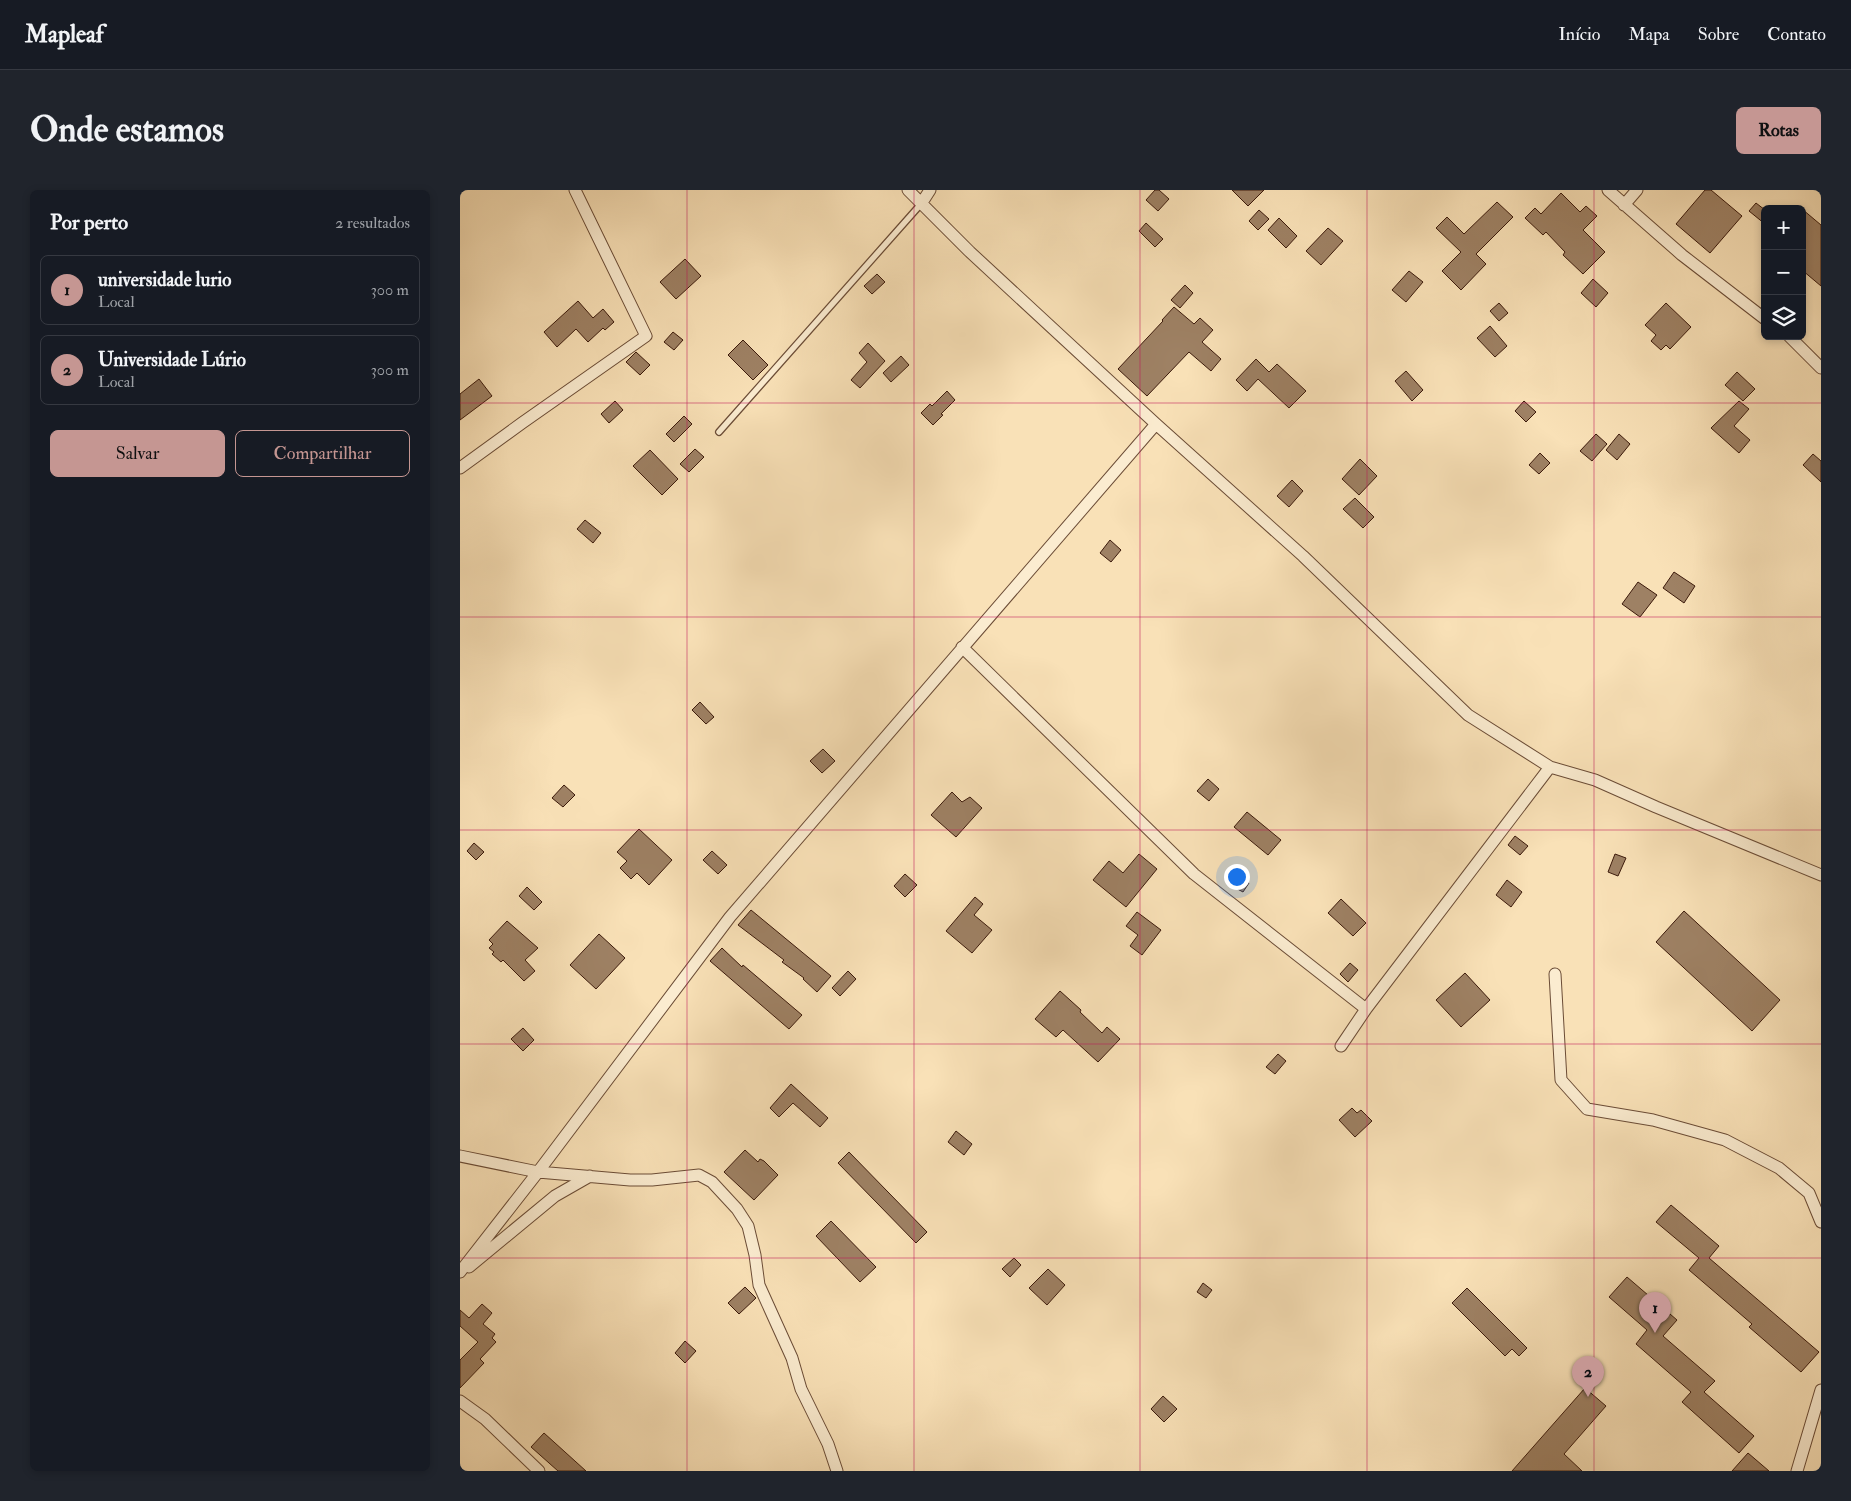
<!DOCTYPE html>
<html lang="pt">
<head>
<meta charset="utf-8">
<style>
  body { margin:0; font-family:"IM FELL Double Pica",serif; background:#20242c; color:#f1f3f6 }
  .controls { position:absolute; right:15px; top:15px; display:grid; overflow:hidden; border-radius:8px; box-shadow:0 2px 8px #0003 }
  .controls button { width:45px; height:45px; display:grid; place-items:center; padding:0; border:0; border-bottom:1px solid #363941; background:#171b24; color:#f1f3f6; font:25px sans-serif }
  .you { position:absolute; left:776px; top:686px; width:18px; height:18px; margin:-12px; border:4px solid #fff; border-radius:50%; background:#1a73e8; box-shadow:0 0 0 8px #1a73e833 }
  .badge { display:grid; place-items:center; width:32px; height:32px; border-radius:50%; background:#c59692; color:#111; font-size:16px; font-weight:700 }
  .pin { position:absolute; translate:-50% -41px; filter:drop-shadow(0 1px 2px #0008) }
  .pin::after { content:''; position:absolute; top:26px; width:18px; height:15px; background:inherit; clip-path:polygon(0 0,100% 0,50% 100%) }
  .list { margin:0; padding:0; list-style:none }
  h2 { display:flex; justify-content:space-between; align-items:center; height:65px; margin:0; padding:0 20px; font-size:21px }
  h2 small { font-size:16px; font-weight:400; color:#9ea1a6 }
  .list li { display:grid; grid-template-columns:32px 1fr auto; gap:15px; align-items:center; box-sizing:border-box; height:70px; margin:0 10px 10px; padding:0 10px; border:1px solid #363941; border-radius:8px }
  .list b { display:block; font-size:19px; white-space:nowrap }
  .list p { margin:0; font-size:16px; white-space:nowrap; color:#9ea1a6 }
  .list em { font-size:16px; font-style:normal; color:#9ea1a6 }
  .actions { display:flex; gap:10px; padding:15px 20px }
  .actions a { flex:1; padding:11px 0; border:1px solid #c59692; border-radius:8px; text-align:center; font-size:18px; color:#c59692 }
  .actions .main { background:#c59692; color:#111 }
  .icon { flex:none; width:28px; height:28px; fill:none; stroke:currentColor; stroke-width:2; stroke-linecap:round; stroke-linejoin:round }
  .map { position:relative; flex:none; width:1361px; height:1281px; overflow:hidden; border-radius:8px }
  header { display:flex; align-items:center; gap:30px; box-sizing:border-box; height:70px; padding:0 25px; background:#171b24; border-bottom:1px solid #363941 }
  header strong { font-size:24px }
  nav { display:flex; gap:28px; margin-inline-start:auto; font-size:18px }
  .intro { display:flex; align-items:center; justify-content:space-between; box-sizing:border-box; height:120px; padding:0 30px }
  h1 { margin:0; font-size:35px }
  .button { padding:12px 22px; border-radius:8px; background:#c59692; color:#111; font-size:18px; font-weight:700 }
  main { display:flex; gap:30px; padding:0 30px }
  aside { flex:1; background:#171b24; border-radius:8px; box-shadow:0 2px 8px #0003 }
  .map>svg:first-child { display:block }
</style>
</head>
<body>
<header>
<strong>Mapleaf</strong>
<nav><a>Início</a><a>Mapa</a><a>Sobre</a><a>Contato</a></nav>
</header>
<div class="intro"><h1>Onde estamos</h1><a class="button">Rotas</a></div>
<main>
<aside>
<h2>Por perto<small>2 resultados</small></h2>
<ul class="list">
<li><span class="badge">1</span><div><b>universidade lurio</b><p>Local</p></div><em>300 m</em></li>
<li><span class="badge">2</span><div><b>Universidade Lúrio</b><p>Local</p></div><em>300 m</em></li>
</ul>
<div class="actions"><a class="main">Salvar</a><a>Compartilhar</a></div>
</aside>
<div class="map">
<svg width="1361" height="1281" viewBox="0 0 1361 1281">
  <rect width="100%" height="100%" fill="#f9e1b7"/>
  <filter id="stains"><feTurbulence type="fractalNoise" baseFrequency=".004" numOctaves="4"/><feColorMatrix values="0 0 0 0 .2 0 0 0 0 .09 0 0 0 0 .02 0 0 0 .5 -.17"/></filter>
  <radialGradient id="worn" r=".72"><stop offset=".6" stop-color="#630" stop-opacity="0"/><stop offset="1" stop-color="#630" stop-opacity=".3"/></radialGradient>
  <path fill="#9e8164" stroke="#3c1a0b" d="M695 0H699L709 9 698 21 686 10Z
    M772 0H804L788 16Z
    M1245 0H1251L1282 26 1250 63 1216 34Z
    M1101 3 1120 22 1126 16 1137 26 1123 40 1145 62 1123 84 1103 65 1105 62 1086 42 1083 45 1065 28 1075 18 1081 24Z
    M1037 12 1053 27 1016 64 1026 74 1001 100 982 81 1001 62 976 38 987 27 1004 44Z
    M1296 13 1305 20V34L1289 21Z
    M1342 19 1361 35V96L1342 80Z
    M799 20 809 29 798 40 789 31Z
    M819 28 837 46 826 58 808 40Z
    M686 33 703 49 695 57 679 41Z
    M868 38 883 51 861 75 846 61Z
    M225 69 241 86 216 109 200 92Z
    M949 81 963 92 946 112 932 100Z
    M417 84 425 92 412 104 404 96Z
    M1133 89 1148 103 1136 117 1121 103Z
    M725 95 733 103 720 118 711 110Z
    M118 111 133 128 143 119 154 132 145 140 143 138 128 152 116 139 97 157 84 142Z
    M1039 113 1048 123 1039 131 1030 121Z
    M1206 113 1231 137 1210 159 1206 155 1201 160 1191 151 1196 145 1185 135Z
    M714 117 734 134 740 128 753 140 742 152 761 169 751 181 729 162 687 206 658 179 703 131 702 130Z
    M1030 136 1047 156 1035 167 1017 148Z
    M213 142 223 150 214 160 204 152Z
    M283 150 308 175 293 190 268 165Z
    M408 153 425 171 400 198 391 190 407 172 399 163Z
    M176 162 190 175 180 185 166 172Z
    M441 166 449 175 431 192 423 183Z
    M796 169 809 182 817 174 846 201 829 218 798 189 787 201 776 190Z
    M946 181 963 200 952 211 935 191Z
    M1277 182 1295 199 1283 211 1265 195Z
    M19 189 32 206 0 230V204Z
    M487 201 495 210 481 224 483 225 473 235 461 223 470 214 472 216Z
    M155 211 163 220 149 233 141 224Z
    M1064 211 1076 222 1066 232 1055 221Z
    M1279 211 1289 219 1274 236 1290 250 1279 263 1251 238Z
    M224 226 232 234 214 252 206 244Z
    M1136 244 1147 254 1132 271 1120 261Z
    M1159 244 1170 254 1157 270 1146 260Z
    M235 259 244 267 229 282 220 274Z
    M190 260 218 289 202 305 173 276Z
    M1080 263 1090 273 1079 284 1069 275Z
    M1353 264 1361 271V292L1343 275Z
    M900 269 917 286 899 305 882 289Z
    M832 290 843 301 829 317 817 306Z
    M895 308 914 327 903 338 883 319Z
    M125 330 141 343 133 353 117 339Z
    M650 350 661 360 651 372 640 363Z
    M1214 382 1235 396 1224 413 1203 398Z
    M1178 392 1197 405 1180 427 1162 414Z
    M240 512 254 527 246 534 232 520Z
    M363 559 375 571 362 583 350 571Z
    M748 589 759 599 749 611 737 601Z
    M104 595 115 605 103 617 92 608Z
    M492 602 502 612 510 607 522 618 496 647 471 625Z
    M787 622 821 650 808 665 774 637Z
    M179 639 212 670 189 695 177 683 171 689 160 678 167 671 157 662Z
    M1055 646 1068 656 1060 665 1048 655Z
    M14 653 24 662 16 670 7 661Z
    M252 661 267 675 258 684 243 670Z
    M679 664 697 679 666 717 633 690 649 671 663 683Z
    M1155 664 1166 668 1158 686 1148 682Z
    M445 684 457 695 445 707 434 696Z
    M776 685 789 693 783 702 770 695Z
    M1047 690 1062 702 1051 717 1036 705Z
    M67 697 82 712 74 720 59 706Z
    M515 707 523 714 514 725 532 740 512 763 486 741Z
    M881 709 906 733 893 746 868 723Z
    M291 720 371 786 357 802 343 789 344 788 322 772 324 770 278 735Z
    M1224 721 1320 810 1292 841 1196 752Z
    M677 722 701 740 682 765 670 756 678 745 666 736Z
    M47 731 78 758 65 770 75 781 64 791 43 770 41 772 32 764 34 762 29 758 33 754 29 750Z
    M139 744 165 768 136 799 110 775Z
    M262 758 282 777 283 775 342 825 329 839 250 771Z
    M890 773 898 780 888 792 880 784Z
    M388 781 396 789 380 806 372 798Z
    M1005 783 1030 810 1001 837 976 810Z
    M600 801 621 820 620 822 642 843 647 837 660 849 638 872 603 840 596 847 575 829Z
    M63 838 74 850 63 861 51 849Z
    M818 864 826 871 815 884 806 877Z
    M331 894 368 928 360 937 333 913 319 927 310 918Z
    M892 918 897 923 901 920 912 931 895 947 879 930Z
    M496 941 512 954 504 965 488 952Z
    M285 960 298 972 300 969 304 971 318 985 294 1010 264 982Z
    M389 962 467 1042 456 1053 378 973Z
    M1211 1015 1259 1056 1249 1068 1359 1162 1341 1182 1289 1137 1292 1134 1229 1080 1239 1068 1196 1032Z
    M371 1031 416 1077 400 1092 356 1046Z
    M554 1068 561 1075 550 1087 542 1079Z
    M588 1079 605 1095 587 1115 569 1098Z
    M1167 1087 1217 1130 1203 1146 1255 1191 1244 1202 1294 1246 1279 1263 1222 1212 1231 1202 1176 1154 1187 1140 1149 1107Z
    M743 1093 752 1100 746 1108 737 1102Z
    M285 1097 296 1108 279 1124 268 1113Z
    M1007 1098 1067 1158 1059 1166 1052 1159 1045 1166 992 1113Z
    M22 1114 32 1123 23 1134 35 1144 32 1148 36 1152 20 1169 24 1173 0 1198V1170L18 1152 0 1136V1120L9 1128Z
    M225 1151 236 1161 225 1173 215 1163Z
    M1125 1198 1146 1216 1104 1264 1122 1281H1052Z
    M703 1206 717 1219 704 1232 691 1219Z
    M84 1243 126 1281H98L71 1257Z
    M1288 1263 1309 1281H1272Z"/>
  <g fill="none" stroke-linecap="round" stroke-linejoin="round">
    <defs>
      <path id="service" d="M259 242 461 14"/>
      <path id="minor" d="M448 0 510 62 696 234 843 366 1008 525 1090 577 1135 590 1196 617 1361 685
        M1148 0 1222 65 1305 129
        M461 14 470 0
        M1164 15 1177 0
        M1329 146 1361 178
        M0 278 62 233 186 146 115 0
        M502 457 734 684 906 819
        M1095 784 1101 890 1127 919 1193 930 1265 950 1319 978 1349 1003 1361 1032
        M881 856 906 819 1090 577
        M0 966 78 982 170 990H192L239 985 252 992 277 1019 288 1036 295 1065 299 1095 332 1168 341 1199 368 1254 377 1281
        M9 1077 95 1006 130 986
        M0 1082 78 982 270 727 696 234
        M0 1211 25 1229 79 1281
        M1337 1281 1361 1200"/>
    </defs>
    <use href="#service" stroke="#6b4c36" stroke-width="8"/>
    <use href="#minor" stroke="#6b4c36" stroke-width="13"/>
    <use href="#service" stroke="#fbecd0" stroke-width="5.5"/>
    <use href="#minor" stroke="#fbecd0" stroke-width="11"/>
  </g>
  <path fill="none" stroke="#c2185b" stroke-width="1" stroke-opacity="0.55" d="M227 0V1281M454 0V1281M680 0V1281M907 0V1281M1134 0V1281M0 213H1361M0 427H1361M0 640H1361M0 854H1361M0 1068H1361"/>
  <rect width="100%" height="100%" filter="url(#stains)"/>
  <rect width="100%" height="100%" fill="url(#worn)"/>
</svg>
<div class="controls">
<button>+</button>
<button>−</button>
<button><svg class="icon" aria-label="layers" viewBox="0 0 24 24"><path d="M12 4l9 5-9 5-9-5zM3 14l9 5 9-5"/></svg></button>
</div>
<div class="you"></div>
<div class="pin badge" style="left:1195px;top:1143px">1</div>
<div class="pin badge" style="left:1128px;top:1207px">2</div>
</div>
</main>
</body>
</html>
